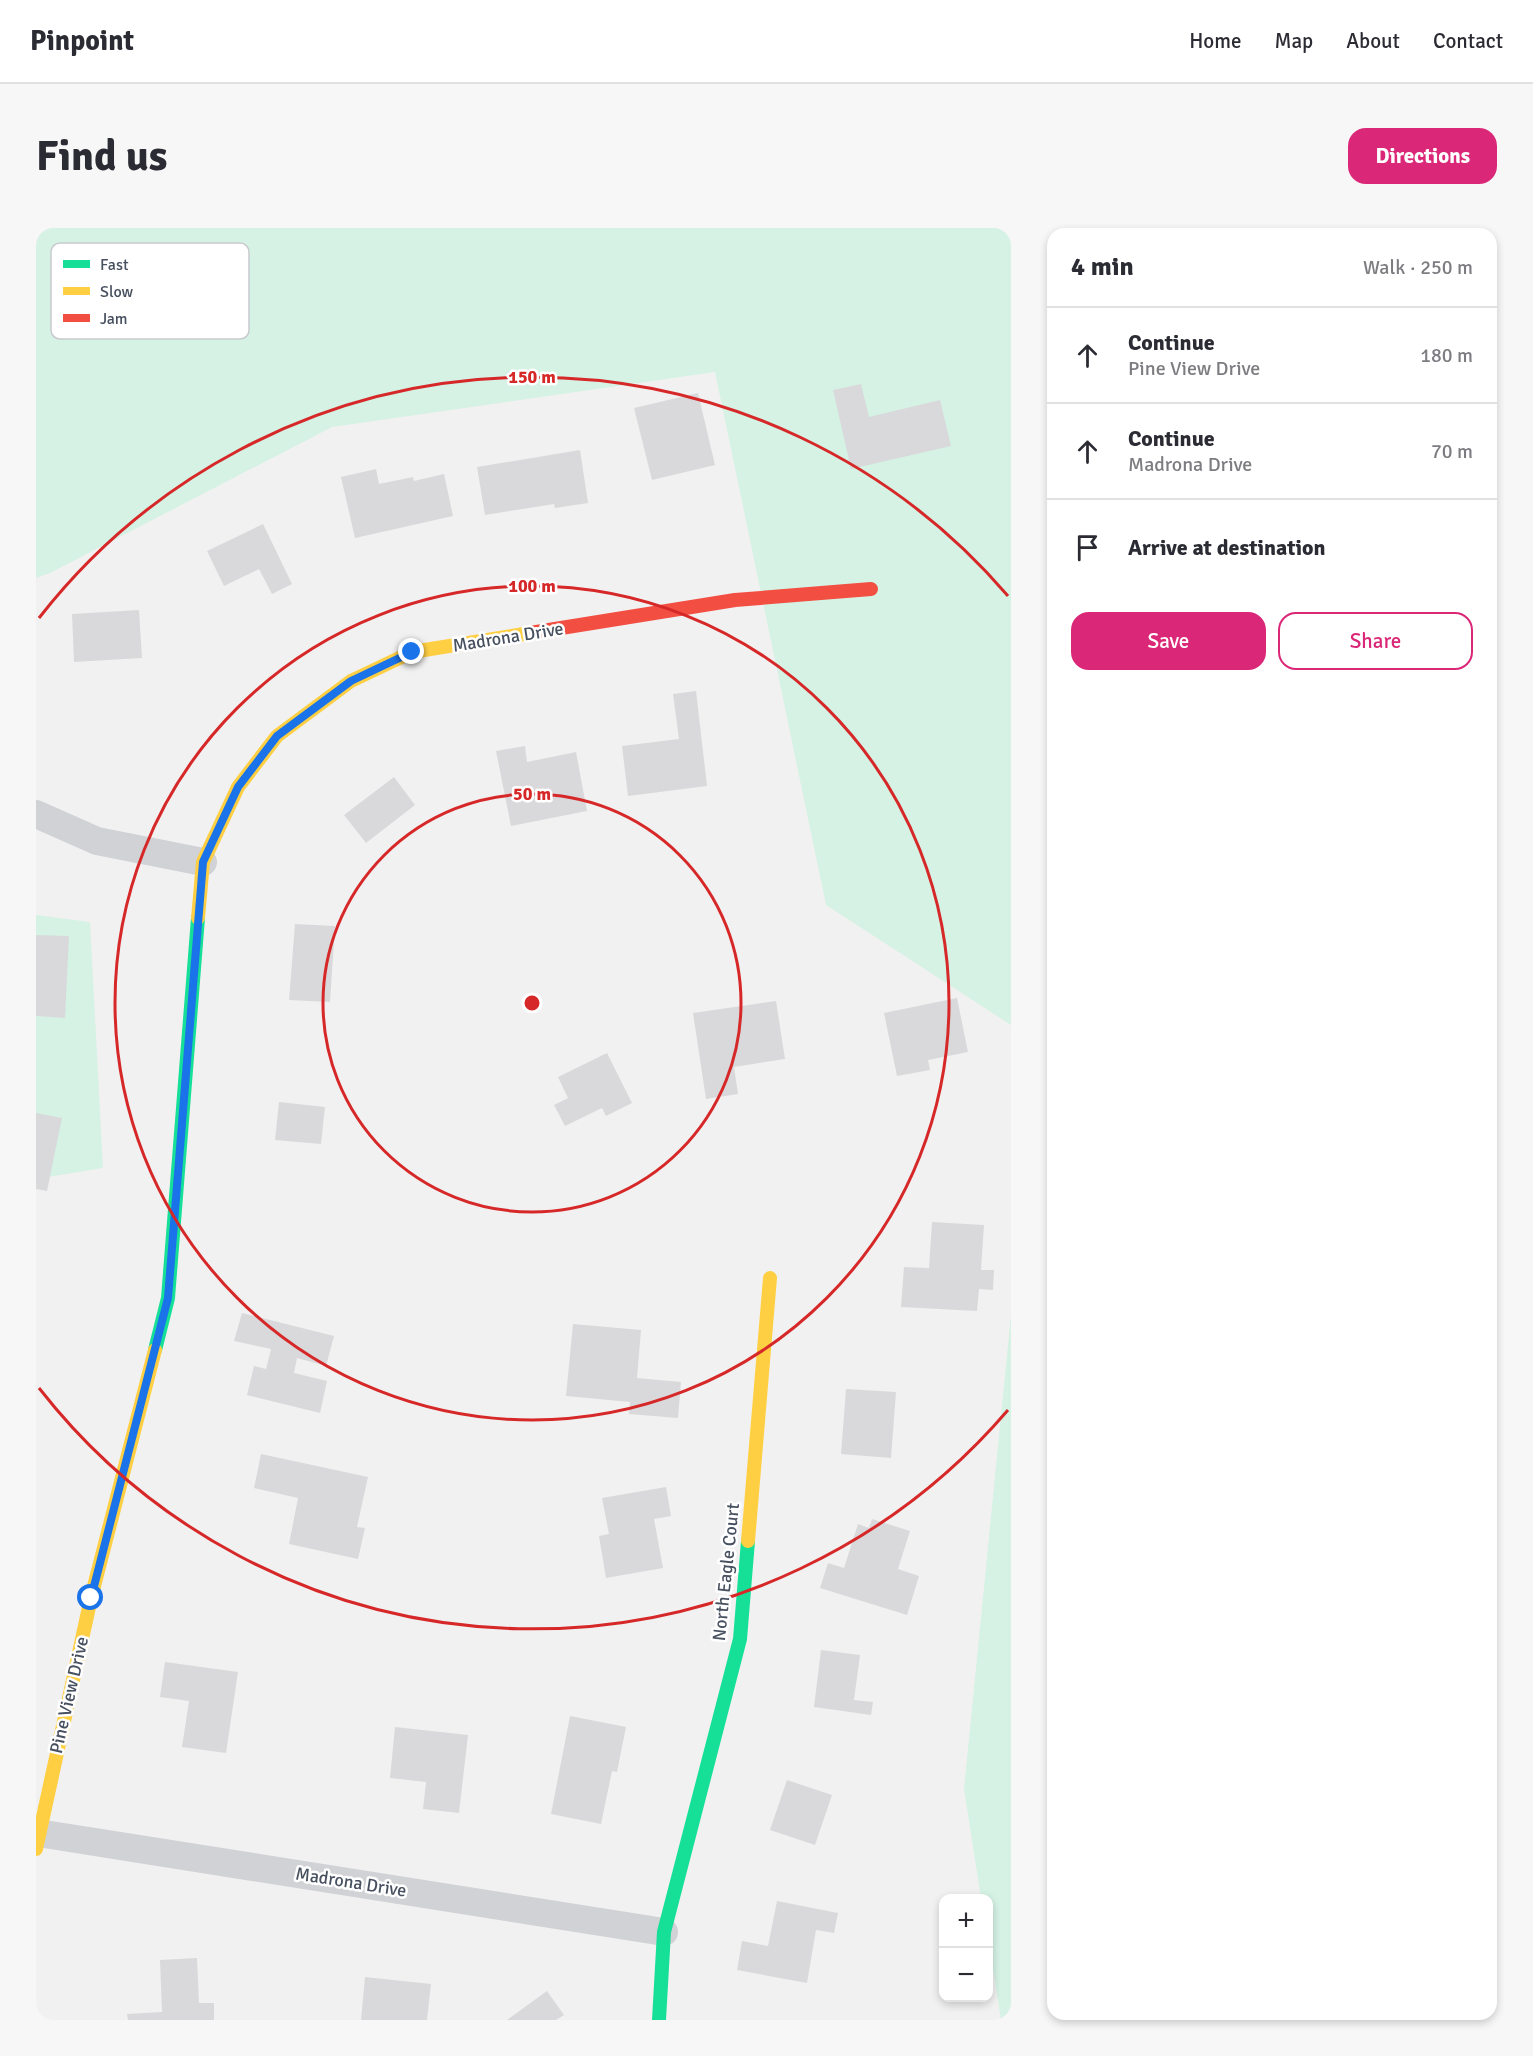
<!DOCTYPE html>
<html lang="en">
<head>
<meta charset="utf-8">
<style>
  body { margin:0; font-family:Signika,sans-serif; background:#f7f7f7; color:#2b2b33 }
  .controls { position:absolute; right:18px; bottom:18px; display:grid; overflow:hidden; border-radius:12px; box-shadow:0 3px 9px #0003 }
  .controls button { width:54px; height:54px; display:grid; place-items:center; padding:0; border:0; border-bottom:2px solid #e1e1e2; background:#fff; color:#2b2b33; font:30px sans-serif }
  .stop { position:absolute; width:18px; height:18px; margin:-14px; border:4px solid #1a73e8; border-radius:50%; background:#fff }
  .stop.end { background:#1a73e8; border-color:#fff; box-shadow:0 2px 6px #0008 }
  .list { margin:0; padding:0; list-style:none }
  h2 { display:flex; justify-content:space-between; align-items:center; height:78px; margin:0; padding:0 24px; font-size:26px }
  h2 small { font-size:20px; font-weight:400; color:#7c7c81 }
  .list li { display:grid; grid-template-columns:39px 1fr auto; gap:18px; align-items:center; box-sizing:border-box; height:96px; padding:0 24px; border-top:2px solid #e1e1e2 }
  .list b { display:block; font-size:22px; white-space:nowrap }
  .list p { margin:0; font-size:20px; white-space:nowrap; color:#7c7c81 }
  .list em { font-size:20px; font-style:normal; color:#7c7c81 }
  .actions { display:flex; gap:12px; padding:18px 24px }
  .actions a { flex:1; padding:14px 0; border:2px solid #db2777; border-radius:18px; text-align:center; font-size:21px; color:#db2777 }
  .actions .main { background:#db2777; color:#fff }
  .icon { flex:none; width:33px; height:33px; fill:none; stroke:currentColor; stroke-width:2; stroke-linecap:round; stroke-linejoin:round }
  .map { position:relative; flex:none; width:975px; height:1792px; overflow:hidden; border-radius:18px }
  header { display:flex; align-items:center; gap:36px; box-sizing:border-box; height:84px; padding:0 30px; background:#fff; border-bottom:2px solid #e1e1e2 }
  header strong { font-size:28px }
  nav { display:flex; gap:33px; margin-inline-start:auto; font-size:21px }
  .intro { display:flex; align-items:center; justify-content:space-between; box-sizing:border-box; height:144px; padding:0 36px }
  h1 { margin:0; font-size:42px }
  .button { padding:15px 27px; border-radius:18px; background:#db2777; color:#fff; font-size:21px; font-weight:700 }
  main { display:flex; gap:36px; padding:0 36px }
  aside { flex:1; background:#fff; border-radius:18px; box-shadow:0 3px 9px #0003 }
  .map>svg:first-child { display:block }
</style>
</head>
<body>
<header>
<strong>Pinpoint</strong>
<nav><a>Home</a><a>Map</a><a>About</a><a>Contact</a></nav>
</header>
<div class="intro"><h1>Find us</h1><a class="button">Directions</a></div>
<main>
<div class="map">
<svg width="975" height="1792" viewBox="0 0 975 1792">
  <rect width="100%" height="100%" fill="#f2f1f1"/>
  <path fill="#d5f2e4" d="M0 0H975V797L790 677 679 144 296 199 14 345 0 350Z
    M0 687 54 694 67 940 0 951Z
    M975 1087V1792H965L953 1716 952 1670H945L928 1561Z"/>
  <path fill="#d9d9db" d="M825 156 833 189 904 172 915 218 815 241 797 162Z
    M662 165 679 237 616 252 598 180Z
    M544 222 552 275 519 280 518 276 449 287 441 239Z
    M340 241 343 256 377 249 378 253 408 246 417 288 319 310 305 249Z
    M227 296 256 356 236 366 223 341 188 358 171 323Z
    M103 382 106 430 38 434 36 386Z
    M660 463 671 558 592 568 586 518 643 511 637 466Z
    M489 518 491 534 540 524 551 583 475 598 460 523Z
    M358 549 379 577 330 615 308 587Z
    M259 696 299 698 294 774 253 772Z
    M0 707 33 708 29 790 0 788Z
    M921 770 932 824 892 832 894 842 861 848 848 785Z
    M740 773 749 831 698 839 702 866 670 871 657 785Z
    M571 825 596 875 570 888 566 880 529 898 518 877 532 870 522 849Z
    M243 874 289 879 285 916 239 912Z
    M0 885 26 890 11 963 0 961Z
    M896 994 948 997 945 1042H958L957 1062 943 1061 941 1083 865 1079 868 1039 893 1040Z
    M206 1085 298 1108 290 1138 261 1130 258 1145 291 1153 284 1185 211 1167 218 1138 230 1141 235 1121 198 1113Z
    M537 1096 605 1102 601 1150 645 1154 642 1190 593 1186 594 1174 530 1168Z
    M810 1161 860 1164 855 1230 805 1226Z
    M225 1226 332 1249 321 1299 329 1300 322 1331 253 1316 262 1270 218 1260Z
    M630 1259 635 1288 618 1291 627 1340 570 1350 563 1308 573 1306 566 1270Z
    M836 1291 874 1303 862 1341 883 1348 871 1387 784 1360 792 1335 808 1340 822 1296 833 1300Z
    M785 1422 824 1427 818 1472 837 1474 835 1487 778 1479Z
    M129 1434 202 1444 190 1525 146 1519 153 1473 124 1469Z
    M534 1488 590 1499 581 1544 576 1543 565 1596 515 1586Z
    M359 1499 432 1507 423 1585 387 1581 390 1554 354 1550Z
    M751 1552 796 1567 779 1617 734 1602Z
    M741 1673 802 1685 798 1705 780 1702 771 1755 701 1742 706 1713 732 1718Z
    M161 1730 163 1775H178V1792H92L91 1786 126 1784 124 1732Z
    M329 1749 395 1756 391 1792H325Z
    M511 1763 528 1787 520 1792H471Z"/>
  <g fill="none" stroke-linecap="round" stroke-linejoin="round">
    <path stroke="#d0d2d5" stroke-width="28" d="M0 586 61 613 167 634
      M2 1605 628 1704"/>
    <path stroke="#16e098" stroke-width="14" d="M119 1122 132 1070 162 690
      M623 1792 628 1704 704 1411 712 1313"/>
    <path stroke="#ffcf43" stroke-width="14" d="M162 690 167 634 202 559 241 508 315 453 376 424 494 405
      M712 1313 734 1050
      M0 1621 55 1370 119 1122"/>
    <path stroke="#f24e42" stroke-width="14" d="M494 405 699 372 835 361"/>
  </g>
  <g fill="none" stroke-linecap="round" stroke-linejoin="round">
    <path stroke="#1a73e8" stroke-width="8" d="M55 1370 132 1070 167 634 202 559 241 508 315 453 376 424"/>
  </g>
  <g fill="none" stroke="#d62828" stroke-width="3">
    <circle cx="496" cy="775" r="209"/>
    <circle cx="496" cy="775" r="417"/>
    <path d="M972 1182A626 626 0 0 1 3 1160M3 390A626 626 0 0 1 972 368"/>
  </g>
  <g text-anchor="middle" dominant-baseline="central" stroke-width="5" stroke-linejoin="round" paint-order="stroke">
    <g font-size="18" fill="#47505f" stroke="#fff">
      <text transform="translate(472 409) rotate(-9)">Madrona Drive</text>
      <text transform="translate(690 1344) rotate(-84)">North Eagle Court</text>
      <text transform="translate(33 1467) rotate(-77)">Pine View Drive</text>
      <text transform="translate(315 1654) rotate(9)">Madrona Drive</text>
    </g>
  </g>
  <rect x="15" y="15" width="198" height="96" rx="9" fill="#fff" stroke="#c8cacf" stroke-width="1.5"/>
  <rect x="27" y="32" width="27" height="8" fill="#16e098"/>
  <rect x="27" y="59" width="27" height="8" fill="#ffcf43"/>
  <rect x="27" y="86" width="27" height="8" fill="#f24e42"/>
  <g font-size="16" fill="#47505f">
    <text x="64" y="42">Fast</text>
    <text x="64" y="69">Slow</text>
    <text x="64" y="96">Jam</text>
  </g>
  <circle cx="496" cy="775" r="9" fill="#d62828" stroke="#fff" stroke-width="3"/>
  <g font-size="18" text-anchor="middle" font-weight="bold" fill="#d62828" stroke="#fff" stroke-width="5" stroke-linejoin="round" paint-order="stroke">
    <text x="496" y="155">150 m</text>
    <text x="496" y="364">100 m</text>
    <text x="496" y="572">50 m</text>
  </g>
</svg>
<div class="controls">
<button>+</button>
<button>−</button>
</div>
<div class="stop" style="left:55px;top:1370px"></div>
<div class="stop end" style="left:376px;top:424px"></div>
</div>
<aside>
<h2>4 min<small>Walk · 250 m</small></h2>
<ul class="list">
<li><svg class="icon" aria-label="ahead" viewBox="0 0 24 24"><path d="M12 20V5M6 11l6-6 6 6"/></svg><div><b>Continue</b><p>Pine View Drive</p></div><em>180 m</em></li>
<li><svg class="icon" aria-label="ahead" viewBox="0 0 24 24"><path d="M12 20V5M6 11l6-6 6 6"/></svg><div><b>Continue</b><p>Madrona Drive</p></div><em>70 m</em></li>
<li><svg class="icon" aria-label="arrive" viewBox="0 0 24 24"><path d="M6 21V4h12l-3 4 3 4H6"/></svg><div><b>Arrive at destination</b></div></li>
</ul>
<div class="actions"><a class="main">Save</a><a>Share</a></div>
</aside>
</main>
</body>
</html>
